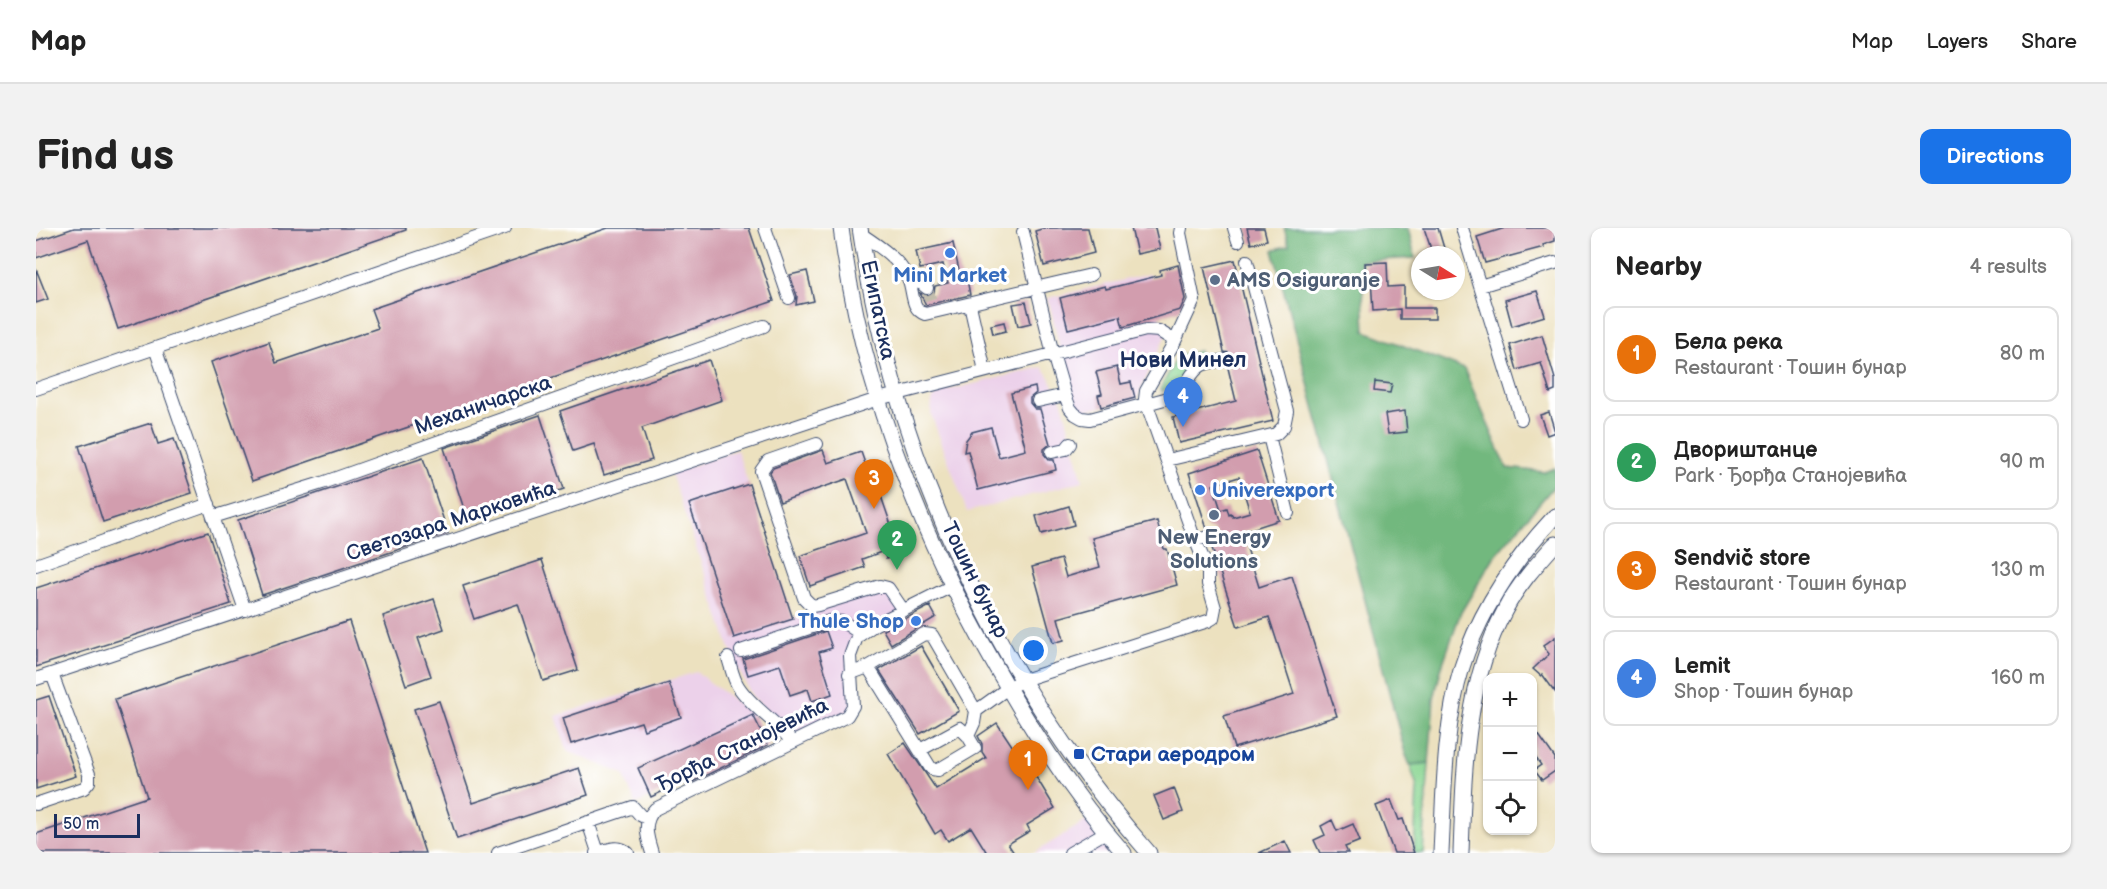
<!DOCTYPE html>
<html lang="en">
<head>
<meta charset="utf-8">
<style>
  body { margin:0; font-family:"Balsamiq Sans",sans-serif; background:#f2f2f2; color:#222 }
  .controls { position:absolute; right:18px; bottom:18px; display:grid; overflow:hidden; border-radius:12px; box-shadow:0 2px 4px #0004 }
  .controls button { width:54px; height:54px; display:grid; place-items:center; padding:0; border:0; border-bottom:2px solid #e0e0e0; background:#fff; color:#222; font:30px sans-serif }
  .compass { position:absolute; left:1375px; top:18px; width:54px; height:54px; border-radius:50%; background:#fff; box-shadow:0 2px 4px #0004; rotate:101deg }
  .scale { position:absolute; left:18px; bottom:15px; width:86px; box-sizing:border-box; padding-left:6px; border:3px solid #1b2f5e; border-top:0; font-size:16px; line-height:21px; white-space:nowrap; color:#1b2f5e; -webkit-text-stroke:4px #fff; paint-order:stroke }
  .you { position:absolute; left:998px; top:423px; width:21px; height:21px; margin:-15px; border:4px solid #fff; border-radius:50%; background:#1a73e8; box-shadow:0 0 0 9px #1a73e833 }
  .badge { display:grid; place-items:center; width:39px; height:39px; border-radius:50%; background:#1a73e8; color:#fff; font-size:20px; font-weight:700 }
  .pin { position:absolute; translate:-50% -50px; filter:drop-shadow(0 2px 3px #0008) }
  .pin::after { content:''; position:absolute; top:32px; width:21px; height:18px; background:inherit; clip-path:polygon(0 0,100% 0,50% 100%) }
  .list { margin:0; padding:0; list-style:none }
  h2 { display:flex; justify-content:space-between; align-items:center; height:78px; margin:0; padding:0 24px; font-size:26px }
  h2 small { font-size:20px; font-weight:400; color:#767676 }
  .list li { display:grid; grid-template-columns:39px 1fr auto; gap:18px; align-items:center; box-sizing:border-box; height:96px; margin:0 12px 12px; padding:0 12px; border:2px solid #e0e0e0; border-radius:12px }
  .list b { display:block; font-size:22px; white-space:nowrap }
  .list p { margin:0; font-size:20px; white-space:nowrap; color:#767676 }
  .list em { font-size:20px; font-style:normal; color:#767676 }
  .icon { flex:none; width:33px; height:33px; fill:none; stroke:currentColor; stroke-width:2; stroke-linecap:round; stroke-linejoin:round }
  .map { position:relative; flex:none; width:1519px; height:625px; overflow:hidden; border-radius:12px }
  header { display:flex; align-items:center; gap:36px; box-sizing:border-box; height:84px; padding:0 30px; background:#fff; border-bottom:2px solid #e0e0e0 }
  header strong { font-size:28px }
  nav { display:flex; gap:33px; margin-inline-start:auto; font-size:21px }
  .intro { display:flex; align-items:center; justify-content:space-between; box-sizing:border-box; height:144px; padding:0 36px }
  h1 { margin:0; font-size:42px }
  .button { padding:15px 27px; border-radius:12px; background:#1a73e8; color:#fff; font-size:21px; font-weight:700 }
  main { display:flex; gap:36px; padding:0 36px }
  aside { flex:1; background:#fff; border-radius:12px; box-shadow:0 2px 4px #0004 }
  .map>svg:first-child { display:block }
</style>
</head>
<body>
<header>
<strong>Map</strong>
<nav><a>Map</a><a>Layers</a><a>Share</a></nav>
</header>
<div class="intro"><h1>Find us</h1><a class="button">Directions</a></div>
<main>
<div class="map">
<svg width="1519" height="625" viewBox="0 0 1519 625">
  <rect width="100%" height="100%" fill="#fff"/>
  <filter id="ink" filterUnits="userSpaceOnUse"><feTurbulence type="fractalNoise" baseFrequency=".0167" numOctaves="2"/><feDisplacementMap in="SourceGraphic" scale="12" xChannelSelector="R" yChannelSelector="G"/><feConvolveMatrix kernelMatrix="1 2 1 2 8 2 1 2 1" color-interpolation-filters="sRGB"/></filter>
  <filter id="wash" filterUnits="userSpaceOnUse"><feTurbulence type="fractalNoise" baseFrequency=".008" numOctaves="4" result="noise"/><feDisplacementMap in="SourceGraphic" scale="24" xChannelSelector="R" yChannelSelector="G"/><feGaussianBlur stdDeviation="1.35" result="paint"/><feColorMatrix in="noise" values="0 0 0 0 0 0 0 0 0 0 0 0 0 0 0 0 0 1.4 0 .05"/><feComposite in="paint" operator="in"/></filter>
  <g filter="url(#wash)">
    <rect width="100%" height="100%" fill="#ece1bf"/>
    <path fill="#ecd1ea" d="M1113 46 1124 91 1135 96 1100 172 1045 183 1037 176 1012 70Z
      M1006 139 1012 146 1026 174 1047 253 931 284 895 186 896 171 905 164Z
      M701 222 757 390 857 357 868 382 821 410 816 482 756 509 716 468 698 433 635 245Z
      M660 444 718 487 733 519 650 557 648 554 600 576 587 546 531 523 520 488Z
      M1050 593 1076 625H998Z"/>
    <path fill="#8dd794" stroke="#548379" stroke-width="1.5" d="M1163 123 1164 127 1150 141 1145 153 1126 163 1124 161 1142 128Z
      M1393 535 1387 625H1378L1381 559 1374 537Z"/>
    <path fill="#72b87e" stroke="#46746e" stroke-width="1.5" d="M1248 0H1372L1379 30 1325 33 1329 103 1428 141 1471 240 1508 244 1519 240V257L1458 329 1424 386 1405 441 1398 471 1393 535 1374 537 1369 525 1237 22 1253 17Z"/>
    <g id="blocks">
      <path fill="#d29dae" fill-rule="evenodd" d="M38 0H370V2L82 101 52 12 0 30V13Z
        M572 0H713L738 73 216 253 175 134 233 114 240 135 342 100 335 81Z
        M1009 0H1052L1058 25 1008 38 999 3Z
        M1095 0H1119L1124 21 1101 26Z
        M1211 0H1228L1231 12 1215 16Z
        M1388 0H1402L1410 27H1397Z
        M1469 0H1519V13L1507 17 1508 19 1449 35 1441 9Z
        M917 15 925 52 931 51 934 67 890 77 884 65 893 68 898 65 899 58 912 55 907 36 884 41 880 23Z
        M1199 32 1237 193 1143 215 1137 189 1200 173 1192 140 1197 136 1198 130 1194 125 1188 124 1168 39Z
        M1351 34 1352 59 1368 58V80H1399V91H1364V81L1337 83 1335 50H1330L1329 35Z
        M1142 37 1149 71 1144 82 1087 99 1084 88 1032 101 1024 70 1069 58 1070 61 1125 47 1124 42Z
        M0 41 12 71 0 75Z
        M771 43 778 73 760 77 761 68 754 47Z
        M1501 63 1509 88 1476 98 1469 72Z
        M990 74 995 95 982 98 977 76Z
        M968 94 970 103 957 106 955 97Z
        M1506 107 1519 151V163L1514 165 1505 135 1481 142 1474 117Z
        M673 132 686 172 606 200 616 232 568 247 558 216 537 223 524 183Z
        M1081 139 1085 156 1095 154 1099 170 1065 179 1062 167 1066 166 1060 144Z
        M1339 154 1356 156 1354 165 1338 163Z
        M999 159 1000 165 994 170V175L999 181H1004L1014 216 1008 221V226L1013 232H1018L1020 242 942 262 932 223 928 224 930 212 936 204 955 199 963 229 990 222 975 165Z
        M1369 183 1371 204 1352 206 1349 186Z
        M1513 184 1519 204 1511 207 1504 187Z
        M504 187 528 261 432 293 408 220Z
        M115 195 122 216 138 211 156 265 67 294 43 218Z
        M787 222 792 235 825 224 832 244 836 242 865 326 850 331 848 323 826 331 829 339 774 358 764 328 830 305 811 251 744 274 734 244 737 240Z
        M1221 223 1243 292 1206 304 1223 359 1256 348 1301 488 1198 520 1188 488 1258 466 1233 389 1202 399 1175 317 1181 312V307L1176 301H1171L1153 245ZM1203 249 1214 284 1197 289 1195 286 1193 287 1191 280 1185 282 1177 257Z
        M387 230 412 305 226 367 202 292Z
        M713 256 757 391 698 410 653 276Z
        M1033 278 1038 297 1005 306 1000 288Z
        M1121 293 1128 321H1131L1141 357 1022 390 1028 412 1017 415 996 339 1025 331 1030 349 1064 339 1056 310Z
        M172 304 195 376 0 439V360Z
        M506 332 542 442 507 453 482 376 438 391 427 358Z
        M398 371 408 401 382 410 395 448 370 457 347 388Z
        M894 378 900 389 855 416 847 402Z
        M313 393 389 625H0V606L111 569 79 471Z
        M790 403 796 420 783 424 796 466 776 473 772 461 754 467 744 437 712 447 707 431Z
        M1519 409V464L1506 446 1505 448 1497 441 1513 426 1507 418Z
        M885 418 923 483 884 506 843 442Z
        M633 455 645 489 608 502 605 494 535 516 527 490Z
        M13 468 40 548 0 561V472Z
        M403 473 437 575 543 540 552 567 421 611 378 481Z
        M717 487 732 517 650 557 648 553 615 569 602 540Z
        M961 495 992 542 994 541 1002 552 1019 580 991 597 994 603 972 616 978 625H951L935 599 912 613 905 602 899 606 852 526 869 515 900 561 950 530 946 524V516L942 508Z
        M1502 506 1519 530V543L1506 552 1498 542 1505 537 1497 526V510Z
        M1138 560 1147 584 1128 592 1118 568Z
        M1355 572 1363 592 1367 591 1378 625H1358L1340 578Z
        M1296 592 1301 603 1317 596 1324 613 1309 619 1312 625H1284L1278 612 1289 607 1285 598Z
        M1249 613 1255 625H1223Z"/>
    </g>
  </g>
  <g filter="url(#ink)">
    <use href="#blocks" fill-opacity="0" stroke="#3a4a6d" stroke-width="1.5"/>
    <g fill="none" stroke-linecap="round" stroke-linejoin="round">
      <path stroke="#c2bdac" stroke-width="12" stroke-dasharray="12 6" stroke-linecap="butt" d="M891 60 896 77"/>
      <defs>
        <path id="minor" d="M729 0 753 70
          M1198 0 1202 13
          M1426 0 1485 191
          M987 4 1017 126 1029 167 1034 180 1039 186 1046 190 1054 191 1136 169C1152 160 1153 144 1166 137 1173 134 1182 133 1190 132
          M825 6C843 18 862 30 872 50 878 62 874 81 889 86L1055 47
          M873 51 886 56 891 60
          M1444 58 1519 35
          M934 77 949 143
          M119 120 209 382
          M0 161 469 0
          M1002 173 1029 167
          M1233 208 1252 285
          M781 216 732 233 725 243 768 370 776 378 782 377 844 358 852 360 867 382
          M1016 224 1030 221 1034 216
          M1131 232 1240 206 1248 198 1251 183 1211 33
          M177 289 286 255 728 98
          M1159 312 1173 309
          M0 337 173 276
          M705 423 794 393 807 394 825 406
          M692 430C695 439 697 450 702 458 716 480 741 493 756 514
          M832 439 894 539 896 541 902 542 939 520 932 508 924 500 884 522
          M813 446 832 439 888 406 896 407 940 483 938 495 932 508
          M0 451 842 171 1110 102 1123 103 1139 113
          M940 483 972 460 987 452 1172 393 1177 390 1179 380 1172 356V342L1156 304 1109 171 1110 163 1139 113 1158 72 1144 5 1145 0
          M0 576 48 560 53 554V546L16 446
          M552 594 562 624
          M462 625 597 579 604 587 612 591
          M560 625C571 622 583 616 592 625
          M616 625C611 609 606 594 619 581L811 488 817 478 814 428 821 409 838 397 916 358
          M1034 625 1070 604"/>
        <path id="major" d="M805 0C826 163 888 318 971 458 1005 517 1043 574 1088 625
          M824 0C858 230 960 451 1113 625
          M1405 625C1408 563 1408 498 1426 439 1444 381 1478 332 1519 288
          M1425 625C1428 543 1429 456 1469 382 1482 357 1501 336 1519 316"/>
      </defs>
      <use href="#minor" stroke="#3a4a6d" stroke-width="14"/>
      <use href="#major" stroke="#3a4a6d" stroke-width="17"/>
      <use href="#minor" stroke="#fff" stroke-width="12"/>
      <use href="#major" stroke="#fff" stroke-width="15"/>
    </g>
  </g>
  <g fill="#3f7fe0" stroke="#fff" stroke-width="2">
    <circle cx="914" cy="25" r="6"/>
    <circle cx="1164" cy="262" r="6"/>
    <circle cx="880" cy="393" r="6"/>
  </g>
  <g fill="#5c6f8a" stroke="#fff" stroke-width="2">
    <circle cx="1179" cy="52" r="6"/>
    <circle cx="1178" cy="287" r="6"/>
  </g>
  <rect fill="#1a4fb4" stroke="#fff" stroke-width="2" x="1037" y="520" width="12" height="12" rx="3"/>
  <g text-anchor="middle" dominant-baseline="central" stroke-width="6" stroke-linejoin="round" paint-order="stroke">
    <g font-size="21" font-weight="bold" fill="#366cbe" stroke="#fff">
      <text x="914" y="47">Mini Market</text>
      <text x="1176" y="262" text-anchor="start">Univerexport</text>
      <text x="868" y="393" text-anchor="end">Thule Shop</text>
    </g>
    <g font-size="21" font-weight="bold" fill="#4e5e75" stroke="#fff" text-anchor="start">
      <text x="1191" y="52">AMS Osiguranje</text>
      <text x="1178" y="309" text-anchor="middle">New Energy<tspan x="1178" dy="24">Solutions</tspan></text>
    </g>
    <g font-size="21" fill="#1b2f5e" stroke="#fff">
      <text transform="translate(842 82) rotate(78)">Египатска</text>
      <text transform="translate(447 177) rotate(-19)">Механичарска</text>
      <text transform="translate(415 293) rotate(-18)">Светозара Марковића</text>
      <text transform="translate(939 352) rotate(64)">Тошин бунар</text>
      <text transform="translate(706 517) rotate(-26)">Ђорђа Станојевића</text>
    </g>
    <g font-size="21" font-weight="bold" fill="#164399" stroke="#fff" text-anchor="start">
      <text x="1055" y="526">Стари аеродром</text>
    </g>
    <g font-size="22" font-weight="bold" fill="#1b2f5e" stroke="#fff">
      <text x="1147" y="132">Нови Минел</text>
    </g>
  </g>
</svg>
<div class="controls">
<button>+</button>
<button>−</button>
<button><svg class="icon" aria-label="locate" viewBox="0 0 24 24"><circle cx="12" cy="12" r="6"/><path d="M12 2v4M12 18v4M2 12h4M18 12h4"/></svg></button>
</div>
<svg class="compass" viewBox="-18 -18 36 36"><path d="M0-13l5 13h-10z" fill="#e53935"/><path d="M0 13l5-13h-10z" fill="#767676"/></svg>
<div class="scale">50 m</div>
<div class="you"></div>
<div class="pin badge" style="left:992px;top:562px;background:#e8710a">1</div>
<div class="pin badge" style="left:861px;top:342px;background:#2e9e5b">2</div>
<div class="pin badge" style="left:838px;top:281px;background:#e8710a">3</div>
<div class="pin badge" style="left:1147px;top:199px;background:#3f7fe0">4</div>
</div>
<aside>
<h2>Nearby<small>4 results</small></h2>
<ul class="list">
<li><span class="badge" style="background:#e8710a">1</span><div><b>Бела река</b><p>Restaurant · Тошин бунар</p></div><em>80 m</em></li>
<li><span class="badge" style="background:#2e9e5b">2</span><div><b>Двориштанце</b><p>Park · Ђорђа Станојевића</p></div><em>90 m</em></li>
<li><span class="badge" style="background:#e8710a">3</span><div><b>Sendvič store</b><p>Restaurant · Тошин бунар</p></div><em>130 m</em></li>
<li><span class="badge" style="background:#3f7fe0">4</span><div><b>Lemit</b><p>Shop · Тошин бунар</p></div><em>160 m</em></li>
</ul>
</aside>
</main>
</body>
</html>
